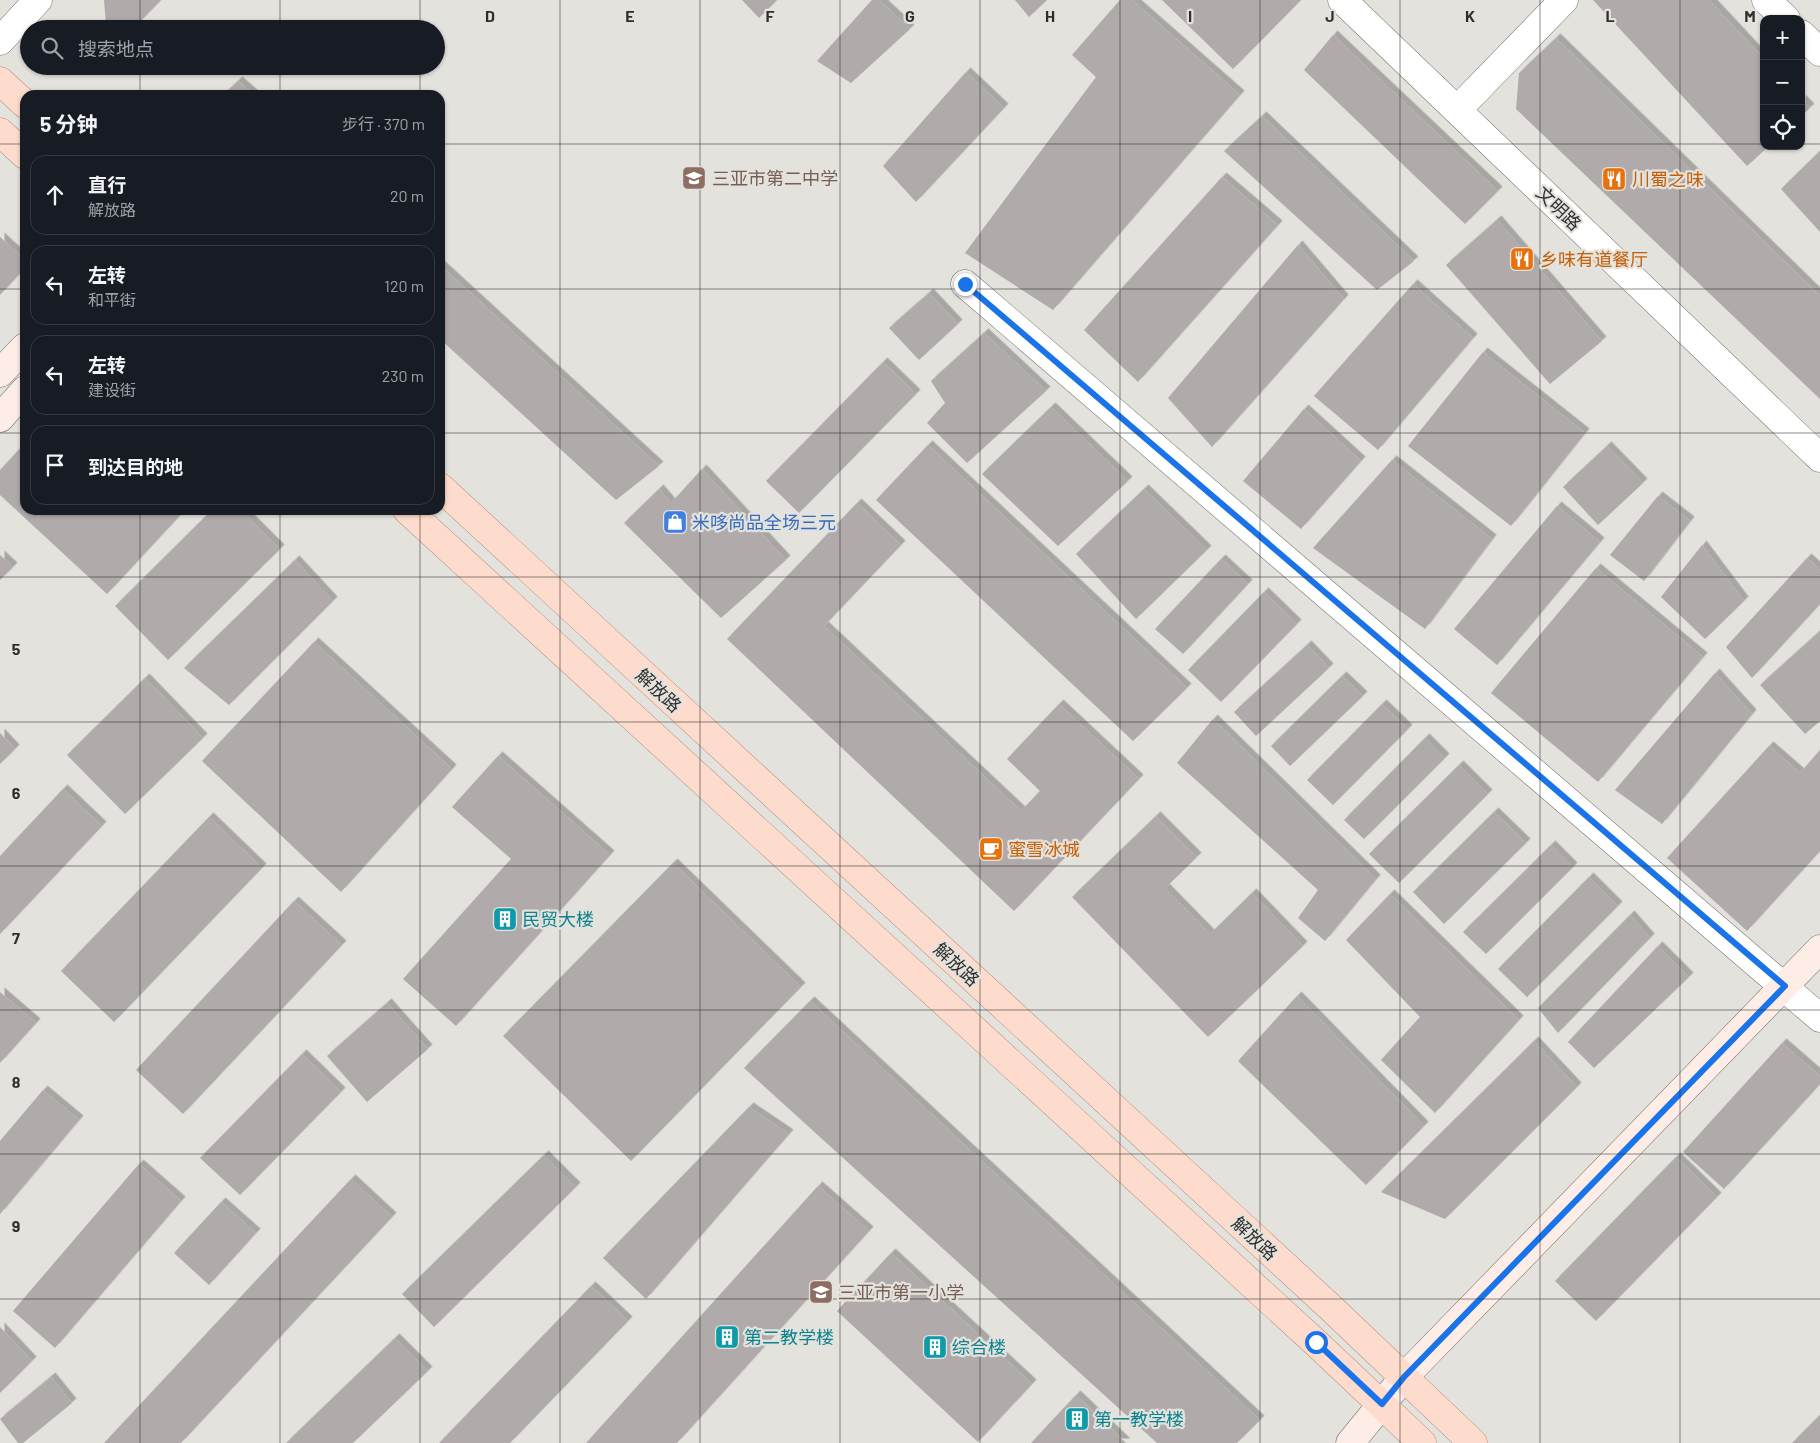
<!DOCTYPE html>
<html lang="zh">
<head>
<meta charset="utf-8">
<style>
  body { margin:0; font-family:Barlow,"Noto Sans SC",sans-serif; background:#20242c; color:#f1f3f6 }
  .controls { position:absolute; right:15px; top:15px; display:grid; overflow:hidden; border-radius:10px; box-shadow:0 1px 4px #0004 }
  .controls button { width:45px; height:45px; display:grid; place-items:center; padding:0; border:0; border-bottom:1px solid #363941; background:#171b24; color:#f1f3f6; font:25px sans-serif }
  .stop { position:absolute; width:15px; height:15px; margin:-11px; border:4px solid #1a73e8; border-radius:50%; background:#fff }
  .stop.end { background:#1a73e8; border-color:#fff; box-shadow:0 1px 5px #0008 }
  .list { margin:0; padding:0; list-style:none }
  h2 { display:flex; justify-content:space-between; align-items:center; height:65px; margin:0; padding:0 20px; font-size:21px }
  h2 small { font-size:16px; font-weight:400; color:#9ea1a6 }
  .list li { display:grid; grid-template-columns:32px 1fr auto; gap:15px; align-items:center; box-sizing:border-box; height:80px; margin:0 10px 10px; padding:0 10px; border:1px solid #363941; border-radius:15px }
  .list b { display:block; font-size:19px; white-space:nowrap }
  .list p { margin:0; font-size:16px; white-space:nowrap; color:#9ea1a6 }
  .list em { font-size:16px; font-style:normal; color:#9ea1a6 }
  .icon { flex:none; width:28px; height:28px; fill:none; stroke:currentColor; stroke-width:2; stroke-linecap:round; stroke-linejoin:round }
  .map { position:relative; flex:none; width:1820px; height:1443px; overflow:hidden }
  .search { position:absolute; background:#171b24; box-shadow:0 1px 4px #0004; left:20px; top:20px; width:425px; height:55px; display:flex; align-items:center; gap:12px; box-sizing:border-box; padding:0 18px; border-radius:28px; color:#9ea1a6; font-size:19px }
  .panel { position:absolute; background:#171b24; box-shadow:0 1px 4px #0004; left:20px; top:90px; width:425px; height:425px; border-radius:15px }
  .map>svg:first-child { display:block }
</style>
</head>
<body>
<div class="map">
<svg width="1820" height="1443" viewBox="0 0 1820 1443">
  <defs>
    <filter id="shadow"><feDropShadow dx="4.5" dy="-4.5" stdDeviation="0" flood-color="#0004"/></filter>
  </defs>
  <rect width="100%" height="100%" fill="#e4e2dd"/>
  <path fill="#b0aaaa" filter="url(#shadow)" d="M104 0H161L133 29H109L106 25Z
    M742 0H777L759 18Z
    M872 0H879L910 29 851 83 817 61Z
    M1015 0H1047L1029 17Z
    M1120 0H1132L1240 95 1053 310 965 253 1096 77 1072 55Z
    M1162 0H1294L1298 3 1233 69Z
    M1593 0H1709L1764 59V146H1769L1747 166Z
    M1333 35 1498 191 1465 224 1304 70Z
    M1556 38 1820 296V399L1516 109 1519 73Z
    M966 72 1004 108 916 202 883 166Z
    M238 81 254 95H223Z
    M1801 99 1810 108 1801 116Z
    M1262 116 1414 261 1377 290 1224 151Z
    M1820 151V232L1781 189Z
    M1222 177 1278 225 1138 382 1084 330Z
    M1497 220 1602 341 1550 384 1446 265Z
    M0 237 25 260V268L0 295Z
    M1298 245 1344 299 1212 447 1168 398Z
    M440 265 659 466 616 500 440 339Z
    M1413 284 1473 338 1378 450 1314 396Z
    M929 293 958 324 919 360 889 328Z
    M984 333 1046 391 967 463 927 423 945 403 931 381Z
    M1483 352 1585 433 1511 526 1408 446Z
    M883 362 916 394 799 513 766 481Z
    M1051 407 1128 481 1058 546 982 474Z
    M1304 409 1361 461 1301 529 1243 481Z
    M25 443V510H185L107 594 0 495V470Z
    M928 445 1187 688 1133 741 876 500Z
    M1607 446 1643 483 1598 525 1563 487Z
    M1392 460 1492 539 1425 629 1313 548Z
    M702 469 786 560 721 618 624 523 659 489 671 503Z
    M1144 489 1207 550 1136 619 1076 554Z
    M1658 496 1690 521 1644 581 1610 555Z
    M857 503 901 545 824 626 1021 811 1040 791 1007 759 1059 704 1139 779 1014 911 727 639Z
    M1557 506 1600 542 1497 665 1454 629Z
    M212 510H241L280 549 168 660 115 606Z
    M1702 545 1744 601 1705 639 1661 597Z
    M0 555 13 567 0 580Z
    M1807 558 1820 570V604L1752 678 1726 647Z
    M1221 559 1248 584 1183 654 1155 629Z
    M295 560 333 601 229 705 184 668Z
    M1596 568 1703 657 1598 782 1491 693Z
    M1264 592 1297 624 1221 702 1188 670Z
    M1820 631V721L1805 734 1760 685Z
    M314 642 452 769 341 892 202 761Z
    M1307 645 1329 668 1256 736 1234 712Z
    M1715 673 1752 714 1662 824 1615 790Z
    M1342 676 1363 696 1290 766 1271 746Z
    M145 678 203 738 125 814 67 755Z
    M1382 704 1408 729 1333 805 1307 780Z
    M1213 719 1376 879 1325 941 1298 918 1318 890 1177 763Z
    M0 733 15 749 0 764Z
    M1425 738 1445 758 1364 839 1344 820Z
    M1769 746 1800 773 1820 750V851L1747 931 1667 858Z
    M498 756 610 855 456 1026 403 979 511 859 452 807Z
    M1459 765 1488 794 1399 883 1369 854Z
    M63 789 102 826 0 934V856Z
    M1494 812 1526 843 1444 924 1413 892Z
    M1156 816 1197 857 1165 888 1210 934 1252 893 1303 946 1208 1037 1072 897Z
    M209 817 262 868 114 1022 61 971Z
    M1551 845 1573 867 1486 954 1463 932Z
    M673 863 801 987 631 1161 503 1036Z
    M1589 877 1618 906 1527 997 1498 969Z
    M1390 894 1519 1020 1435 1113 1381 1060 1420 1017 1346 940Z
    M294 901 342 945 183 1114 136 1070Z
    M1630 915 1650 938 1558 1033 1538 1008Z
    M1658 946 1689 977 1594 1068 1568 1042Z
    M0 992 36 1023 0 1063Z
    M1297 996 1424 1126 1366 1185 1238 1061Z
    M810 1001 1260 1420 1237 1443H1157L744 1068Z
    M387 1003 428 1049 367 1102 327 1056Z
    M1534 1041 1577 1087 1445 1219 1381 1192Z
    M1782 1043 1820 1076V1084L1724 1189 1683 1152Z
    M302 1054 341 1092 240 1195 200 1158Z
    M43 1090 79 1120 0 1214V1141Z
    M749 1107 789 1134 646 1299 603 1258Z
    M544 1155 576 1187 434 1327 402 1294Z
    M1676 1157 1717 1197 1596 1321 1555 1281Z
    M139 1164 181 1201 55 1348 13 1311Z
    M351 1179 392 1217 181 1443H104Z
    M818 1186 869 1231 677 1443H586Z
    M221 1202 256 1233 209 1285 174 1253Z
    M891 1253 1032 1384 978 1442 837 1311Z
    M591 1286 628 1321 510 1443H439Z
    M0 1327 32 1361 0 1393Z
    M395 1338 428 1371 353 1443H286Z
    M51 1377 72 1403 23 1443H18L0 1419Z
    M1076 1395 1126 1443H1031Z
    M1820 1415V1443H1792Z"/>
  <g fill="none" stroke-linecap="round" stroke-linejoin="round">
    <defs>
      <path id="street" d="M1342 0 1820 458
        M1766 0 1786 19
        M1801 34 1820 52
        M0 41 38 0
        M1457 110 1564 0
        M965 284 1820 1018"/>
      <path id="secondary" d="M0 373 25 347
        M0 418 25 390
        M1350 1443 1404 1377 1820 949"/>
      <path id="primary" d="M0 81 25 104
        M0 132 25 155
        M440 487 1331 1308 1473 1443
        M407 510 1316 1343 1422 1443"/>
    </defs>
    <use href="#street" stroke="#74726e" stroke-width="29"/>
    <use href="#secondary" stroke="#74726e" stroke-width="29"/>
    <use href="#primary" stroke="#b49080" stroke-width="29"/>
    <use href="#street" stroke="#fff" stroke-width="28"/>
    <use href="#secondary" stroke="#feede6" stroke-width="28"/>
    <use href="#primary" stroke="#fddccd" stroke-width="28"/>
  </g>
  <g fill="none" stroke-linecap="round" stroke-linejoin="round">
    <path stroke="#1a73e8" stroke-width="6" d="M965 284 1785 986 1404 1377 1382 1404 1316 1342"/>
  </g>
  <path fill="none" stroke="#2f2e2d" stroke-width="1" stroke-opacity="0.55" d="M140 0V29M280 0V29M420 0V29M560 0V1443M700 0V1443M840 0V1443M980 0V1443M1120 0V1443M1260 0V1443M1400 0V1443M1540 0V1443M1680 0V1443M140 66V95M280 66V95M420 66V95M0 144H25M440 144H1764M1801 144H1820M0 289H25M440 289H1820M0 433H25M440 433H1820M140 510V1443M280 510V1443M420 510V1443M0 577H1820M0 722H1820M0 866H1820M0 1010H1820M0 1154H1820M0 1299H1820"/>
  <defs>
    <symbol id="school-square" viewBox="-11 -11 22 22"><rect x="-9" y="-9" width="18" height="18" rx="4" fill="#8d6e63" stroke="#e4e2dd"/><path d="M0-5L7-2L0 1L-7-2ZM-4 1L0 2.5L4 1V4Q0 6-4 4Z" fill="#fff"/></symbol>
    <symbol id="restaurant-square" viewBox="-11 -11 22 22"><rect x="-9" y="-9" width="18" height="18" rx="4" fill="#e8710a" stroke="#e4e2dd"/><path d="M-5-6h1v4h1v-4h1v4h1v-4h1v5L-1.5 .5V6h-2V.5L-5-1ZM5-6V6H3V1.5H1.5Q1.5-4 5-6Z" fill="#fff"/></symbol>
    <symbol id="shop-square" viewBox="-11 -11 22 22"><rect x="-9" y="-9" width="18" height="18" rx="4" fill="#3f7fe0" stroke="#e4e2dd"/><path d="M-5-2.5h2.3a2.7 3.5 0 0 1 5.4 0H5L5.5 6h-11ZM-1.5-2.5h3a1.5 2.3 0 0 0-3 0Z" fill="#fff"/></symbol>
    <symbol id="cafe-square" viewBox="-11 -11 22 22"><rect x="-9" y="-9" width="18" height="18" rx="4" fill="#e8710a" stroke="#e4e2dd"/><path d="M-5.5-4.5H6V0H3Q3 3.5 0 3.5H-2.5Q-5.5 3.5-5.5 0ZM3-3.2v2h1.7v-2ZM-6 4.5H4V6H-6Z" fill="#fff"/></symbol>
    <symbol id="building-square" viewBox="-11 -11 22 22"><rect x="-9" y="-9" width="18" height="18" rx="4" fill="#0f9aa8" stroke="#e4e2dd"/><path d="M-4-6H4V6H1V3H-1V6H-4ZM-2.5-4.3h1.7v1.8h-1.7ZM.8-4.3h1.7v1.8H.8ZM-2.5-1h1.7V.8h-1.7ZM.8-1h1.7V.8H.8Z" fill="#fff"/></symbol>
  </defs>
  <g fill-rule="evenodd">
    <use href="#school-square" x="680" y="164" width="28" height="28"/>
    <use href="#restaurant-square" x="1600" y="165" width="28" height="28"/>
    <use href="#restaurant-square" x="1508" y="245" width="28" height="28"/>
    <use href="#shop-square" x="661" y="508" width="28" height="28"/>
    <use href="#cafe-square" x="977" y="835" width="28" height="28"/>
    <use href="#building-square" x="491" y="905" width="28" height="28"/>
    <use href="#school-square" x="807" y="1278" width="28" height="28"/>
    <use href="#building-square" x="713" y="1323" width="28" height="28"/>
    <use href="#building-square" x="921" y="1333" width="28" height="28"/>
    <use href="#building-square" x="1063" y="1405" width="28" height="28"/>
  </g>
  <g text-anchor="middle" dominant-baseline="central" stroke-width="4.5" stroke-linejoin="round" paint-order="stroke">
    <g font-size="18" fill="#785e54" stroke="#e4e2dd" text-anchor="start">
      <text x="712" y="178">三亚市第二中学</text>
      <text x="838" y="1292">三亚市第一小学</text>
    </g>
    <g font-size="18" fill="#c56008" stroke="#e4e2dd" text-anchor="start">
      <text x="1632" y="179">川蜀之味</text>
      <text x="1540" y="259">乡味有道餐厅</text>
      <text x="1008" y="849">蜜雪冰城</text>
    </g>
    <g font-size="18" fill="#2f2e2d" stroke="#e4e2dd">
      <text transform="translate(1559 208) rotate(44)">文明路</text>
      <text transform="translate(659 690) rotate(43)">解放路</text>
      <text transform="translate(957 964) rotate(43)">解放路</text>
      <text transform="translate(1255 1238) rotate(43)">解放路</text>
    </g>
    <g font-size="18" fill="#366cbe" stroke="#e4e2dd" text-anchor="start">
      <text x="692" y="522">米哆尚品全场三元</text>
    </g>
    <g font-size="18" fill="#0d838f" stroke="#e4e2dd" text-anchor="start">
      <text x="522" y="919">民贸大楼</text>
      <text x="744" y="1337">第二教学楼</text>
      <text x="952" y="1347">综合楼</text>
      <text x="1094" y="1419">第一教学楼</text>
    </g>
  </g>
  <g font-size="16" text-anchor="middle" font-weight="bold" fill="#2f2e2d" stroke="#e4e2dd" stroke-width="4.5" stroke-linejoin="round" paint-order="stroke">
    <text x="490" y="22">D</text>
    <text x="630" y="22">E</text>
    <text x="770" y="22">F</text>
    <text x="910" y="22">G</text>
    <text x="1050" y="22">H</text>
    <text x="1190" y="22">I</text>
    <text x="1330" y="22">J</text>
    <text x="1470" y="22">K</text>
    <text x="1610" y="22">L</text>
    <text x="1750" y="22">M</text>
    <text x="16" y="655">5</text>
    <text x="16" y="799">6</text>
    <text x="16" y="944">7</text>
    <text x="16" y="1088">8</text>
    <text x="16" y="1232">9</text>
  </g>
</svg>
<div class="controls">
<button>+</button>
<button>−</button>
<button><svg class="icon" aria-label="locate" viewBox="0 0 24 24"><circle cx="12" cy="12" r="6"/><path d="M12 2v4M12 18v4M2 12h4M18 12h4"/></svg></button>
</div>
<div class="stop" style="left:1316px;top:1342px"></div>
<div class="stop end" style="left:965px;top:284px"></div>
<div class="search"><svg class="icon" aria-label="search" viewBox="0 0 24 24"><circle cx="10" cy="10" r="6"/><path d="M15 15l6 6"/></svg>搜索地点</div>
<section class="panel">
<h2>5 分钟<small>步行 · 370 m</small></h2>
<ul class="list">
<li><svg class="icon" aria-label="ahead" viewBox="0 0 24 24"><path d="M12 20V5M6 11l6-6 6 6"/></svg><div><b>直行</b><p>解放路</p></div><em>20 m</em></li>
<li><svg class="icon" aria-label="left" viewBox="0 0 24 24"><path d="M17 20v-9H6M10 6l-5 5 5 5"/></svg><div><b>左转</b><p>和平街</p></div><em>120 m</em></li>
<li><svg class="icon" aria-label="left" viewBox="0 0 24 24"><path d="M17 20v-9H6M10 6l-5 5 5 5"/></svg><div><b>左转</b><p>建设街</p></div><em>230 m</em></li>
<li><svg class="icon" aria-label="arrive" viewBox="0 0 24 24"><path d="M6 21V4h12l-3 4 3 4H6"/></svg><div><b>到达目的地</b></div></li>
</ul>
</section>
</div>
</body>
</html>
